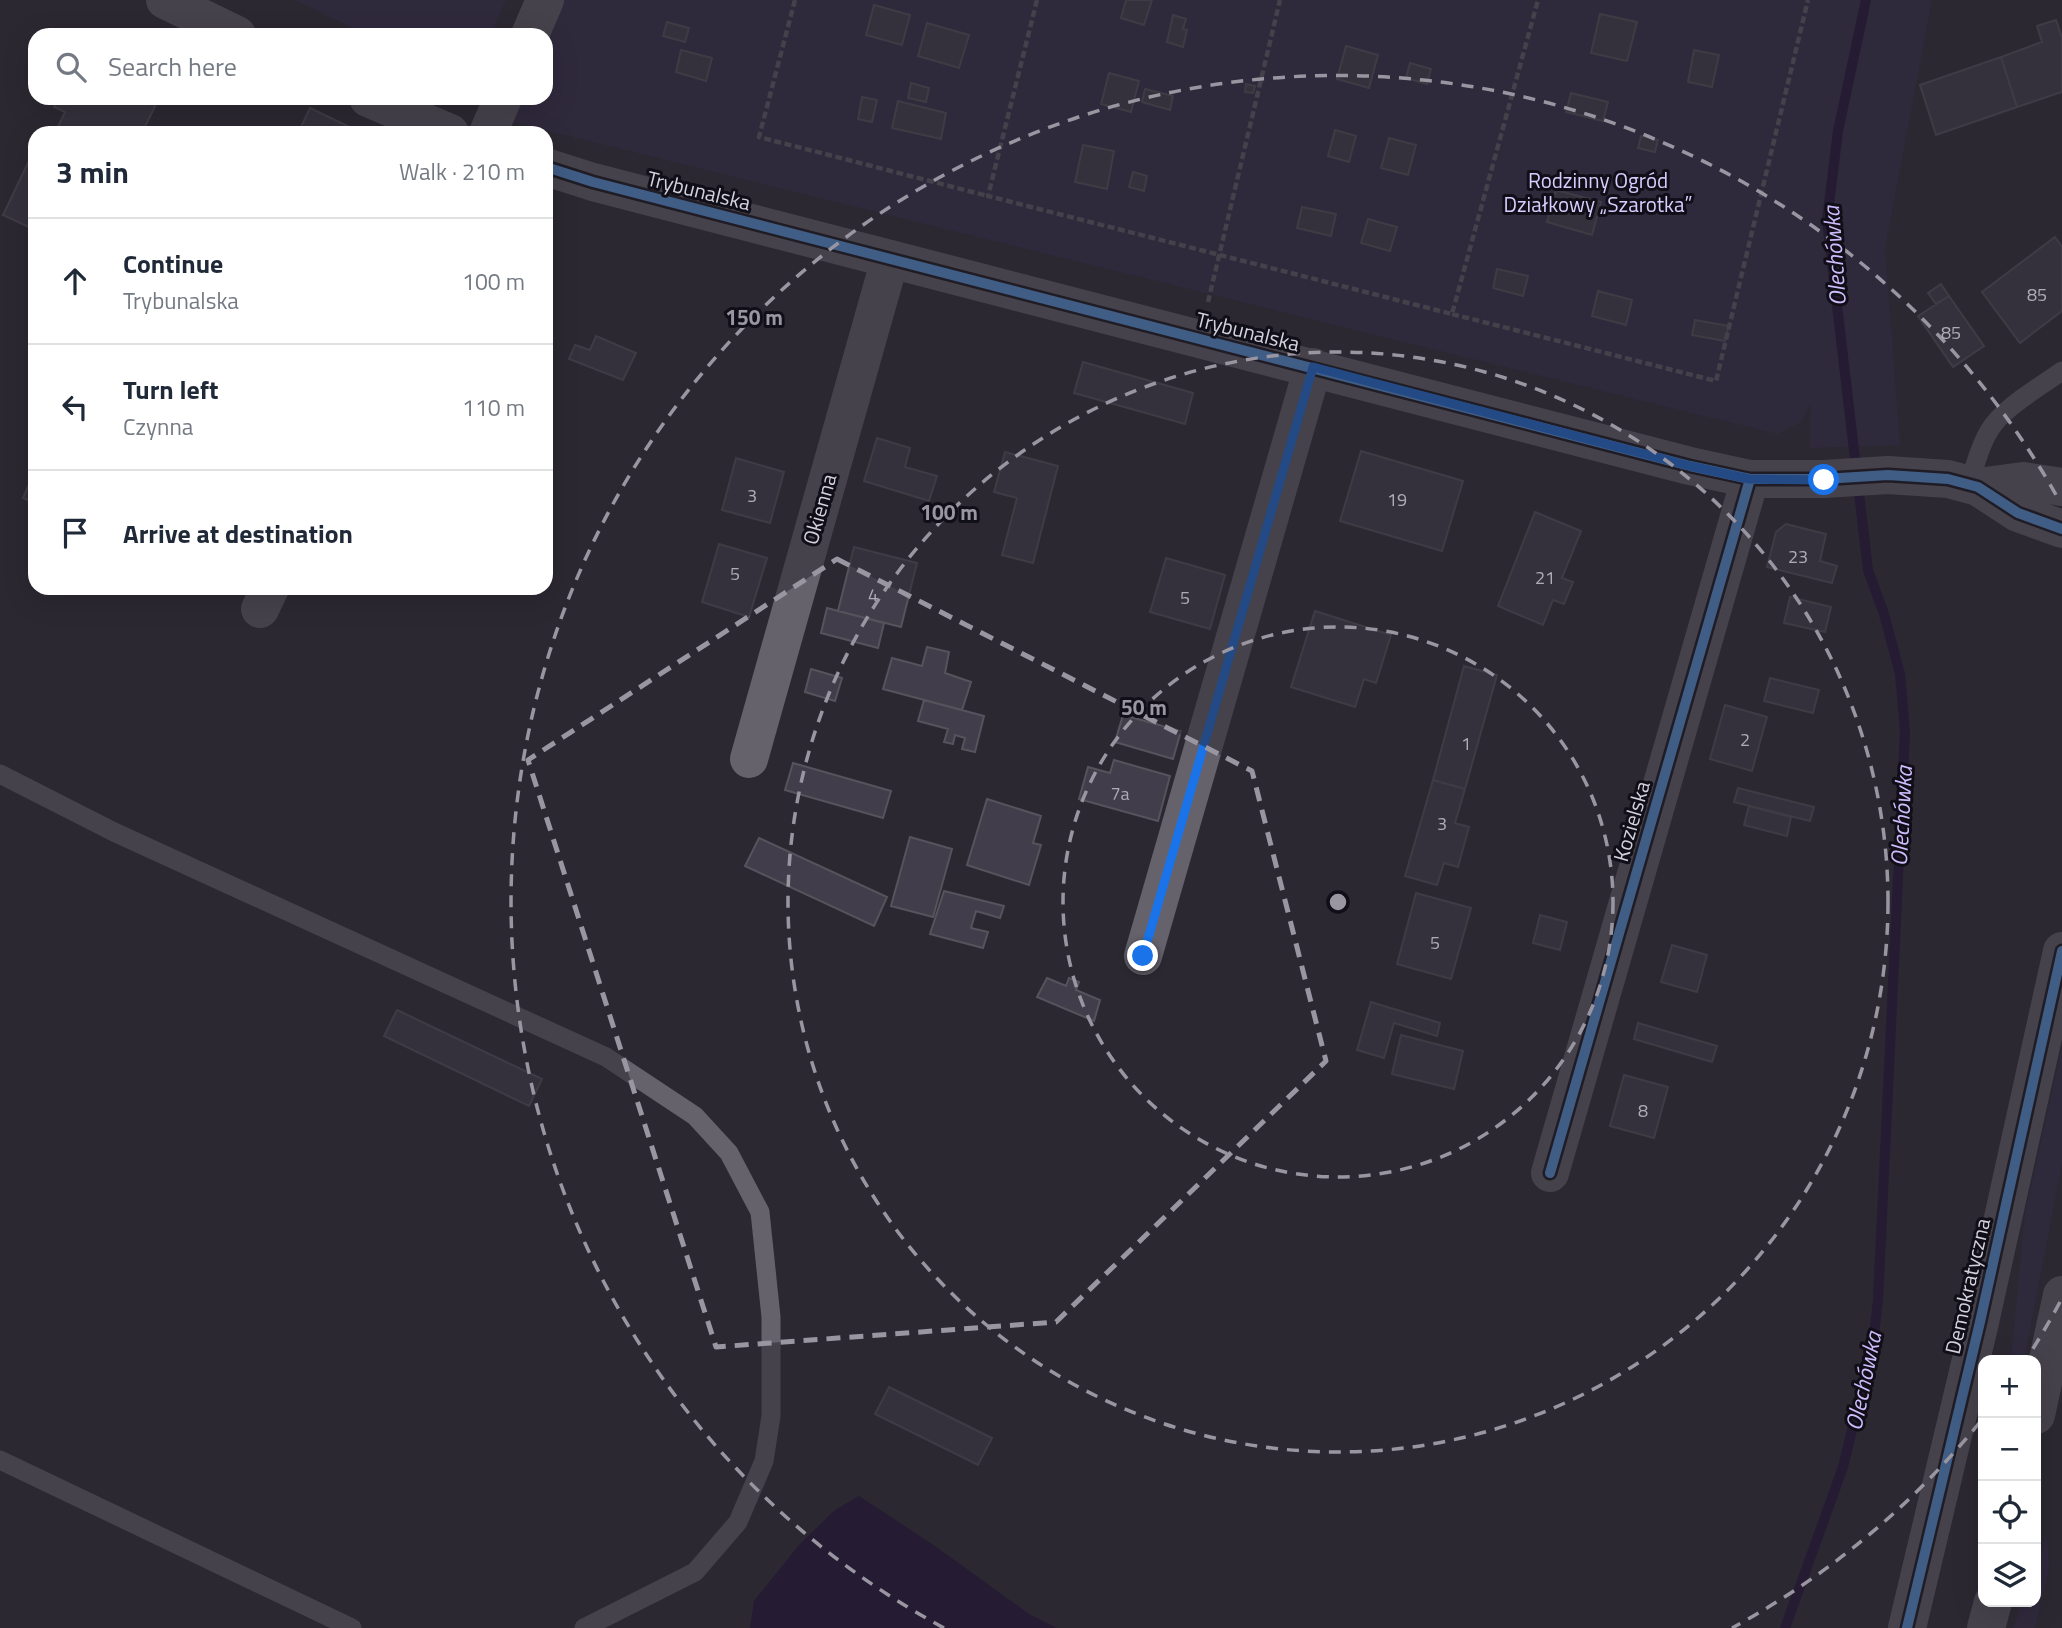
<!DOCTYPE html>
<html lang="en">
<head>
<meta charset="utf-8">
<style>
  body { margin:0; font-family:"Titillium Web",sans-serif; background:#f2f2f3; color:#1f2937 }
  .controls { position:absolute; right:21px; bottom:21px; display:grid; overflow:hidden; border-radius:14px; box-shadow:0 7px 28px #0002 }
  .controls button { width:63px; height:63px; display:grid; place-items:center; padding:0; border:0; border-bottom:2px solid #e0e1e3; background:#fff; color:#1f2937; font:35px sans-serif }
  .stop { position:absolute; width:21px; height:21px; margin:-16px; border:5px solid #1a73e8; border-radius:50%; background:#fff }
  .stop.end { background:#1a73e8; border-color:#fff; box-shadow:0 2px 7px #0008 }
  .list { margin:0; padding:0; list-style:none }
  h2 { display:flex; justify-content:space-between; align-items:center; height:91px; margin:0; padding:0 28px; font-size:30px }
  h2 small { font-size:23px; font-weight:400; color:#747a83 }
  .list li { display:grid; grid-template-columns:46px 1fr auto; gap:21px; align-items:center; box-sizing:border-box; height:126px; padding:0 28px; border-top:2px solid #e0e1e3 }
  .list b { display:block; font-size:26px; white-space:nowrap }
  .list p { margin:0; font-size:23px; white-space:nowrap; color:#747a83 }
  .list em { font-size:23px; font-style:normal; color:#747a83 }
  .icon { flex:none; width:38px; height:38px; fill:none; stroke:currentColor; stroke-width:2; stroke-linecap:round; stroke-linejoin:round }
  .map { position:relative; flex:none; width:2062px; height:1628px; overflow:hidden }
  .search { position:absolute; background:#fff; box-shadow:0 7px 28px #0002; left:28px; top:28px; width:525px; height:77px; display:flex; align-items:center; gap:18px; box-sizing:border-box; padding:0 24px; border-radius:21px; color:#747a83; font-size:26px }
  .panel { position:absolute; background:#fff; box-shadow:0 7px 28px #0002; left:28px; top:126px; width:525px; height:469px; border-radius:21px }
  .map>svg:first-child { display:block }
</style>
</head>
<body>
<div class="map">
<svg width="2062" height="1628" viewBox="0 0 2062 1628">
  <rect width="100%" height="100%" fill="#2b2832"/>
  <path fill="#342a49" d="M294 0H506L490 35H368Z
    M560 0H1932L1885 248 1900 445 1810 448 1811 403 1801 422 1777 434 508 121 518 98H546V35Z
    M2062 1048V1164L2024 1360H2011L2025 1213Z
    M2047 1536 2049 1569 2035 1628H2013L2022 1602H2036V1566Z"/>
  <path fill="#1d0c37" d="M859 1496 935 1546 1029 1614 1057 1628H750L754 1601 799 1545 835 1510Z"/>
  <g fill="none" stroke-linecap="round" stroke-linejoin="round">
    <path stroke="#1d0c37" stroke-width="10" d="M1785 1628 1843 1467 1873 1344 1878 1300 1905 731 1900 674 1884 614 1868 570 1827 220 1838 131 1866 0"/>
  </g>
  <path fill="#413d4a" stroke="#56535c" stroke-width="2" d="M1126 0H1152L1144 25 1121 18Z
    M874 5 910 15 902 45 866 35Z
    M1600 14 1637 22 1627 61 1591 53Z
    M1173 15 1186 19 1183 29 1187 30 1183 47 1167 42Z
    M2056 20 2062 38V92L2017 107 2001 57 2042 42 2037 26Z
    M667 22 689 28 685 42 663 36Z
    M927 23 969 35 959 68 918 56Z
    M1346 46 1378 55 1369 88 1337 79Z
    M681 50 712 58 706 81 676 72Z
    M1694 50 1719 55 1712 87 1688 82Z
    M2001 57 2017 107 1936 135 1920 85Z
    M1410 63 1431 69 1427 84 1406 78Z
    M1109 73 1139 81 1131 112 1101 104Z
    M911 83 929 88 926 102 908 98Z
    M1246 84 1255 86 1253 93 1245 92Z
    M1145 89 1173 96 1170 110 1142 102Z
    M1571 93 1608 102 1603 121 1566 112Z
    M862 97 877 100 872 122 858 119Z
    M58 98H159L142 133H55L65 112 54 107Z
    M898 101 946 113 941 139 892 128Z
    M310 108 362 133H298Z
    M1335 130 1356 136 1349 162 1328 156Z
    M1641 136 1658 140 1655 152 1638 148Z
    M1389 138 1416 145 1408 175 1381 168Z
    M1083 145 1114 151 1107 189 1075 182Z
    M35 148V230L3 215Z
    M1133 172 1147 176 1144 191 1129 187Z
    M1556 190 1601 202 1592 235 1547 222Z
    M1302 207 1336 214 1331 236 1297 228Z
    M1368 219 1397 227 1390 251 1361 243Z
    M2055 237 2062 247V311L2020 343 1982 292Z
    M1497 269 1528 276 1523 296 1493 288Z
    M1941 284 1949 296 1936 304 1928 293Z
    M1598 291 1632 300 1626 325 1592 316Z
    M1949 296 1984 346 1953 367 1918 316Z
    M1695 320 1729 326 1725 341 1692 335Z
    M596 336 636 353 623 380 569 359 575 345 590 350Z
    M1083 362 1193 393 1185 424 1074 393Z
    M877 438 910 448 905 467 937 476 929 501 864 481Z
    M1361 451 1463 481 1442 551 1340 521Z
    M1005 452 1058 466 1033 563 1002 555 1017 498 994 492Z
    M736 458 784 472 770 523 722 510Z
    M35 470V503L23 498Z
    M35 508V525L29 522Z
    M1535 512 1581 531 1562 578 1573 582 1564 604 1553 600 1543 625 1498 606Z
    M1786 524 1826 534 1820 561 1837 566 1832 583 1767 567 1776 532Z
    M719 544 767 558 749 617 702 602Z
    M854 547 917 563 901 627 838 611Z
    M1166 558 1225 575 1210 629 1150 612Z
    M1790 597 1831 607 1825 632 1784 623Z
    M827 608 884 623 878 648 821 633Z
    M1315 611 1391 635 1376 683 1364 679 1355 707 1291 687Z
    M927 647 949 652 945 673 971 682 962 710 883 689 892 658 922 666Z
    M1464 666 1497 675 1465 789 1433 780Z
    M811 669 842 678 835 701 805 692Z
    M1770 678 1819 690 1813 713 1764 701Z
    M924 700 984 716 975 752 962 749 965 738 955 735 953 744 944 742 948 729 918 721Z
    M1725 705 1767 717 1752 771 1710 759Z
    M1123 715 1181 731 1173 759 1115 742Z
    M1114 760 1170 776 1158 821 1079 799 1088 767 1110 773Z
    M793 763 891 791 883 818 785 790Z
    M1433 780 1465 789 1455 823 1469 827 1458 867 1444 863 1437 885 1405 876Z
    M1738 788 1814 807 1810 821 1734 802Z
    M987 799 1041 816 1033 843 1041 845 1029 885 967 865Z
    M1749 806 1791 817 1787 836 1744 825Z
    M910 837 952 849 933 917 891 906Z
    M759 838 887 897 874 926 745 866Z
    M944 891 1004 906 1000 918 976 911 971 928 988 932 983 948 930 934Z
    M1416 893 1471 908 1451 979 1397 964Z
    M1540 915 1567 922 1560 950 1533 943Z
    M1672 945 1707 955 1697 992 1661 982Z
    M1047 978 1066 986 1069 978 1079 982 1076 990 1100 1000 1094 1021 1037 997Z
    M1371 1002 1440 1023 1437 1036 1394 1023 1384 1058 1357 1050Z
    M397 1010 542 1079 529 1106 384 1036Z
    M1638 1023 1717 1046 1712 1062 1634 1039Z
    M1401 1035 1463 1051 1454 1089 1392 1074Z
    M1624 1075 1668 1087 1654 1138 1610 1126Z
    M889 1387 992 1438 978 1465 875 1414Z"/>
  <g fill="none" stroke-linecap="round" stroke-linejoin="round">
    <path stroke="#615f67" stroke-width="4.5" stroke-dasharray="7 3.5" stroke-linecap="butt" d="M795 0 759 137 988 196
      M1037 0 988 196 1452 314 1538 0
      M1208 302 1280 0
      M1452 314 1716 381 1808 0"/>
    <path stroke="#65626b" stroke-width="19" d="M1969 484C1975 467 1979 447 1989 431 2002 408 2040 387 2062 371
      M0 774 114 832 606 1057 695 1116 729 1153 760 1212 771 1317V1416L764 1461 738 1522 695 1572 584 1628
      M0 1460 352 1628"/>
    <path stroke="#65626b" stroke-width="38" d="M530 35 545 0
      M488 133 503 98
      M260 609 270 588
      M749 759 890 259
      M1143 956 1313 367
      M1550 1173 1750 479"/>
    <path stroke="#65626b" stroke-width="38" d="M165 0 237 35
      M368 98 450 133
      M546 167 593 182 1690 466 1750 479H1824L1888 475 1948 479 1978 487 2018 513 2062 529
      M1978 487 2023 481 2062 487
      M2036 1415 2062 1295
      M1907 1628 1980 1322 2062 951
      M1986 1628 1993 1602"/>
    <defs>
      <path id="cycleway" d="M546 167 593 182 1690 466 1750 479H1824L1888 475 1948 479 1978 487 2018 513 2062 529
        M1550 1173 1750 479
        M1907 1628 1980 1322 2062 951"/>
    </defs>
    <use href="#cycleway" stroke="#100e17" stroke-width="15"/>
    <use href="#cycleway" stroke="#5a9eea" stroke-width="10"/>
  </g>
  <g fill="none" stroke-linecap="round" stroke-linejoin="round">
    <path stroke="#1a73e8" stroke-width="9" d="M1143 956 1313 367 1690 466 1749 479 1824 480"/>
  </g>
  <path d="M0 0H2062V1628H0ZM837 559 1252 771 1326 1061 1056 1322 716 1347 528 760Z" fill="#2b2832" fill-opacity=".55" fill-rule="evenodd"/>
  <path fill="none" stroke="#9996a2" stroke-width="5" stroke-dasharray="14 9" stroke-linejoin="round" d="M837 559 1252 771 1326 1061 1056 1322 716 1347 528 760Z"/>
  <g fill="none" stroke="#9996a2" stroke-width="3.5" stroke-dasharray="12 9">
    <circle cx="1338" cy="902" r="275"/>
    <circle cx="1338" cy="902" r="550"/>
    <path d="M2060 1302A826 826 0 0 1 2027 1358M1980 1422A826 826 0 0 1 1732 1628M944 1628A826 826 0 1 1 2060 502"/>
  </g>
  <g text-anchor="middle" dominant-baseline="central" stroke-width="6" stroke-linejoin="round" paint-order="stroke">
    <g font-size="18" fill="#afacb9">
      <text x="2037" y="294">85</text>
      <text x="1951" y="332">85</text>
      <text x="752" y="495">3</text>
      <text x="1397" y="499">19</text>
      <text x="1798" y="556">23</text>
      <text x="735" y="573">5</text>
      <text x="1545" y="577">21</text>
      <text x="873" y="594">4</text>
      <text x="1185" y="597">5</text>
      <text x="1745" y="739">2</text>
      <text x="1466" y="743">1</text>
      <text x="1120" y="793">7a</text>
      <text x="1442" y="823">3</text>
      <text x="1435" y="942">5</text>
      <text x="1643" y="1110">8</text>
    </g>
    <g font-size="21" fill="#d9ccfe" stroke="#100e17">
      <text x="1598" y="180">Rodzinny Ogród<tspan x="1598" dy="24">Działkowy „Szarotka”</tspan></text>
    </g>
    <g font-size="21" fill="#d4d1de" stroke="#100e17">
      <text transform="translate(699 190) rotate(14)">Trybunalska</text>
      <text transform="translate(1248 331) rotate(14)">Trybunalska</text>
      <text transform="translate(819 509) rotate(-74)">Okienna</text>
      <text transform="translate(1631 821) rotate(-74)">Kozielska</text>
      <text transform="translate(1967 1286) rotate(-77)">Demokratyczna</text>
    </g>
    <g font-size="23" font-style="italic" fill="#cebcfd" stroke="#100e17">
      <text transform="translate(1834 256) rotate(-94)">Olechówka</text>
      <text transform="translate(1901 816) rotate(-87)">Olechówka</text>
      <text transform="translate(1863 1381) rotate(-78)">Olechówka</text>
    </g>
  </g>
  <circle cx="1338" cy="902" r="10" fill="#9996a2" stroke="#100e17" stroke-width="3.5"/>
  <g font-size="21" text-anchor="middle" font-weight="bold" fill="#9996a2" stroke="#100e17" stroke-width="6" stroke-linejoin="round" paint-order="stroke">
    <text x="754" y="325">150 m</text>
    <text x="949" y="520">100 m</text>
    <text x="1144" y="715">50 m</text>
  </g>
</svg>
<div class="controls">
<button>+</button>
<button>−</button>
<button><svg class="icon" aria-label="locate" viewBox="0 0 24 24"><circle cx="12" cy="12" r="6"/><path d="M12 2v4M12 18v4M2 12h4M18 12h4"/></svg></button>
<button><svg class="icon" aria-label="layers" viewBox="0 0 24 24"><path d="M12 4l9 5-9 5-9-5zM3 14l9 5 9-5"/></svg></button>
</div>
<div class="stop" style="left:1824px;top:480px"></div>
<div class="stop end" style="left:1143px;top:956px"></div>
<div class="search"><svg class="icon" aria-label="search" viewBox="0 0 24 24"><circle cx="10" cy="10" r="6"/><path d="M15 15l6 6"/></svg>Search here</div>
<section class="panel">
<h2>3 min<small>Walk · 210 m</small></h2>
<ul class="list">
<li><svg class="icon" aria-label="ahead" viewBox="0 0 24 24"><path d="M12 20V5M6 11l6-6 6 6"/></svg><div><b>Continue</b><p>Trybunalska</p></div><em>100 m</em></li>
<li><svg class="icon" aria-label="left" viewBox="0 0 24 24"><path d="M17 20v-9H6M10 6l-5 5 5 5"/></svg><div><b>Turn left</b><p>Czynna</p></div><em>110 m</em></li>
<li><svg class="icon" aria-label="arrive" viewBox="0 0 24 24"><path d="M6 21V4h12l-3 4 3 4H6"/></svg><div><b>Arrive at destination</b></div></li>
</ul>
</section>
</div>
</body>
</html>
